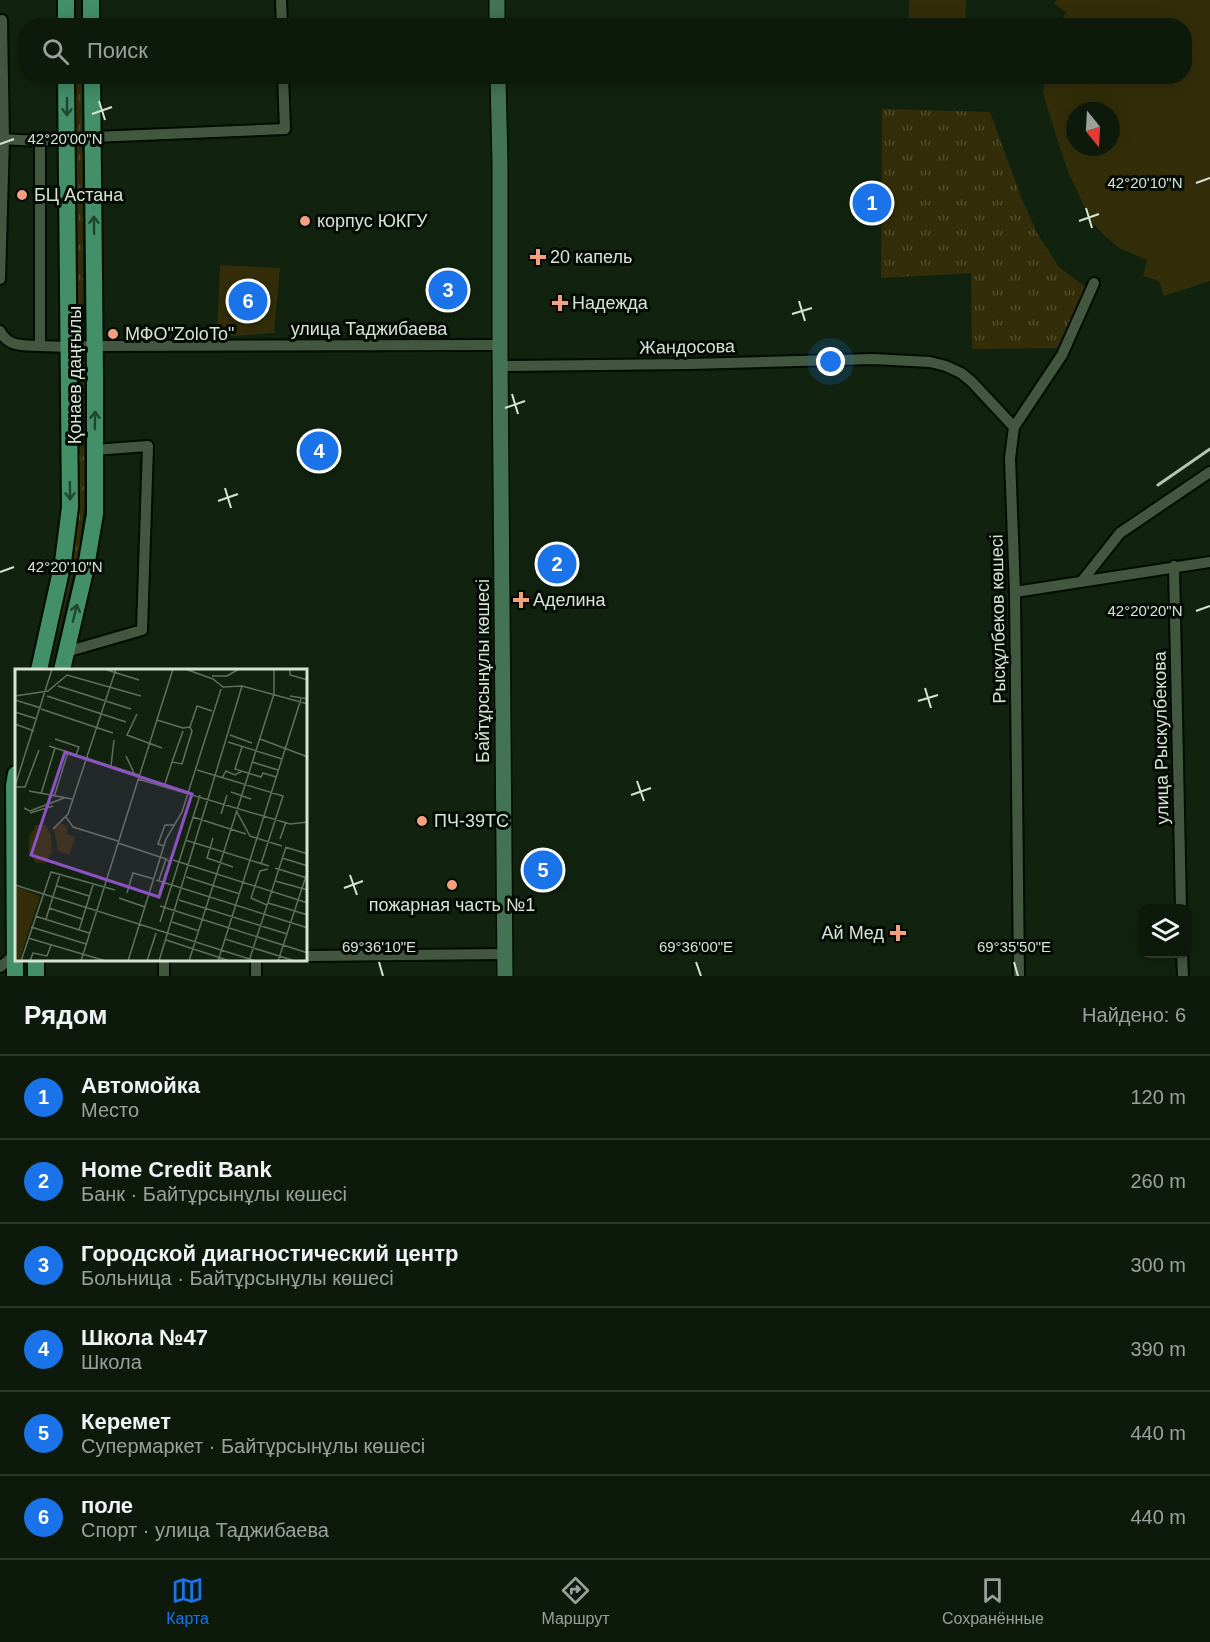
<!DOCTYPE html>
<html lang="ru">
<head>
<meta charset="utf-8">
<style>
  body { margin:0; font-family:Arial,sans-serif; background:#1b2719; color:#f1f3f6 }
  .controls { position:absolute; right:18px; bottom:18px; display:grid; overflow:hidden; border-radius:12px; box-shadow:0 3px 15px #0003 }
  .controls button { width:54px; height:54px; display:grid; place-items:center; padding:0; border:0; border-bottom:2px solid #2d382c; background:#0d1a0b; color:#f1f3f6; font:30px sans-serif }
  .compass { position:absolute; left:1066px; top:102px; width:54px; height:54px; border-radius:50%; background:#0d1a0b; box-shadow:0 3px 15px #0003; rotate:162deg }
  .you { position:absolute; left:831px; top:362px; width:21px; height:21px; margin:-15px; border:4px solid #fff; border-radius:50%; background:#1a73e8; box-shadow:0 0 0 9px #1a73e833 }
  .badge { display:grid; place-items:center; width:39px; height:39px; border-radius:50%; background:#1a73e8; color:#fff; font-size:20px; font-weight:700 }
  .pin { position:absolute; translate:-50% -50%; border:3px solid #fff; box-shadow:0 2px 6px #0006 }
  .list { margin:0; padding:0; list-style:none }
  h2 { display:flex; justify-content:space-between; align-items:center; height:78px; margin:0; padding:0 24px; font-size:26px }
  h2 small { font-size:20px; font-weight:400; color:#9aa19d }
  .list li { display:grid; grid-template-columns:39px 1fr auto; gap:18px; align-items:center; box-sizing:border-box; height:84px; padding:0 24px; border-top:2px solid #2d382c }
  .list b { display:block; font-size:22px; white-space:nowrap }
  .list p { margin:0; font-size:20px; white-space:nowrap; color:#9aa19d }
  .list em { font-size:20px; font-style:normal; color:#9aa19d }
  .icon { flex:none; width:33px; height:33px; fill:none; stroke:currentColor; stroke-width:2; stroke-linecap:round; stroke-linejoin:round }
  .map { position:relative; flex:none; width:1210px; height:976px; overflow:hidden }
  .search { position:absolute; background:#0d1a0b; box-shadow:0 3px 15px #0003; left:18px; right:18px; top:18px; height:66px; display:flex; align-items:center; gap:15px; box-sizing:border-box; padding:0 21px; border-radius:24px; color:#9aa19d; font-size:22px }
  .sheet { height:582px; background:#0d1a0b }
  nav { display:flex; justify-content:space-around; align-items:center; box-sizing:border-box; height:84px; border-top:2px solid #2d382c; background:#0d1a0b; font-size:16px; color:#9aa19d }
  nav a { display:grid; justify-items:center; gap:3px }
  nav .on { color:#1a73e8 }
  .map>svg:first-child { display:block }
</style>
</head>
<body>
<div class="map">
<svg width="1210" height="976" viewBox="0 0 1210 976">
  <defs>
    <pattern id="grass-tufts" width="24" height="20" patternUnits="userSpaceOnUse" patternTransform="scale(1.5)"><rect width="24" height="20" fill="#332e09"/><path d="M3 7l-1-3M5 7V3M7 7l1-3M15 17l-1-3M17 17v-4M19 17l1-3" fill="none" stroke="#504c2c"/></pattern>
  </defs>
  <rect width="100%" height="100%" fill="#11230f"/>
  <path fill="url(#grass-tufts)" d="M74 77H82L83 332H75Z
    M882 109 990 112 1021 197 1037 233 1059 267 1088 289 1062 348 972 349 971 273 881 278Z
    M75 359H84V507L79 549 49 670H45L74 548 77 508Z"/>
  <path fill="#332e09" fill-rule="evenodd" d="M909 0H966L965 25H909Z
    M1057 0H1210V281L1164 296 1159 281 1143 276 1147 260 1119 248 1105 236 1091 221 1069 174 1057 139 1043 93 1045 77 1184 76V26L1058 25 1066 13 1054 3ZM1075 111H1111V147H1075Z
    M220 265 280 268 274 333 217 337Z"/>
  <g fill="none" stroke-linecap="round" stroke-linejoin="round">
    <defs>
      <path id="street" d="M281 0 282 26
        M93 137 285 129 283 76
        M0 139 40 141 67 138
        M40 141V346L68 347 95 346 500 345
        M0 279 4 139 2 20
        M0 331C9 348 24 345 40 346
        M501 366 690 364 873 359 930 362 946 366 961 373 971 381 1014 427
        M1174 566 1181 909
        M1082 581 1120 533 1210 472
        M1015 592 1210 562
        M66 652 142 630 148 446 94 450
        M1182 954 1183 976
        M306 956 505 954
        M256 960V976
        M0 967 10 959 16 958
        M164 976V960
        M1019 976 1015 592 1010 458 1014 427 1062 355 1094 283"/>
      <path id="secondary" d="M497 0V26
        M498 76 500 165V354L505 976"/>
      <path id="primary" d="M66 0V26
        M91 0V26
        M39 670 63 562 70 507 66 76
        M62 670 86 567 95 514V375L92 76
        M36 960V976
        M15 976 14 785 16 774"/>
    </defs>
    <use href="#street" stroke="#010c00" stroke-width="14"/>
    <use href="#secondary" stroke="#010c00" stroke-width="18"/>
    <use href="#primary" stroke="#010c00" stroke-width="20"/>
    <use href="#street" stroke="#435740" stroke-width="10"/>
    <use href="#secondary" stroke="#437354" stroke-width="15"/>
    <use href="#primary" stroke="#428f68" stroke-width="16"/>
    <path stroke="#b7c4b5" stroke-width="3" d="M1158 485 1210 449"/>
  </g>
  <defs><path id="oneway-shaft" d="M-6 0H5M1.5-3L5.5 0L1.5 3" fill="none" stroke-width="1.6" stroke-linecap="round" stroke-linejoin="round" transform="scale(1.5)"/></defs>
  <g stroke="#204631">
    <use href="#oneway-shaft" transform="translate(67 107) rotate(90)"/>
    <use href="#oneway-shaft" transform="translate(94 225) rotate(-91)"/>
    <use href="#oneway-shaft" transform="translate(95 420) rotate(-89)"/>
    <use href="#oneway-shaft" transform="translate(70 491) rotate(89)"/>
    <use href="#oneway-shaft" transform="translate(75 613) rotate(-76)"/>
  </g>
  <path fill="none" stroke="#d7e3d5" stroke-width="2" d="M99 101 105 120M92 114 112 107M0 144 14 139M1196 183 1210 178M1086 208 1092 228M1079 221 1099 214M799 301 805 321M792 314 812 308M512 394 518 414M505 408 525 401M225 488 231 508M218 501 238 494M0 572 14 567M1196 611 1210 606M925 688 931 708M918 701 938 695M637 781 644 801M631 795 651 788M350 875 357 895M344 888 363 881M379 962 383 976M696 962 701 976M1014 962 1018 976"/>
  <g fill="#f2a080" stroke="#040a04" stroke-width="2">
    <circle cx="22" cy="195" r="6"/>
    <circle cx="305" cy="221" r="6"/>
    <path d="M535 248h6v6h6v6h-6v6h-6v-6h-6v-6h6z"/>
    <path d="M557 294h6v6h6v6h-6v6h-6v-6h-6v-6h6z"/>
    <circle cx="113" cy="334" r="6"/>
    <path d="M518 591h6v6h6v6h-6v6h-6v-6h-6v-6h6z"/>
    <circle cx="422" cy="821" r="6"/>
    <circle cx="452" cy="885" r="6"/>
    <path d="M895 924h6v6h6v6h-6v6h-6v-6h-6v-6h6z"/>
  </g>
  <g text-anchor="middle" dominant-baseline="central" stroke-width="6" stroke-linejoin="round" paint-order="stroke">
    <g font-size="18" fill="#d7e3d5" stroke="#040a04" text-anchor="start">
      <text x="34" y="195">БЦ Астана</text>
      <text x="317" y="221">корпус ЮКГУ</text>
      <text x="550" y="257">20 капель</text>
      <text x="572" y="303">Надежда</text>
      <text x="125" y="334">МФО"ZoloTo"</text>
      <text x="533" y="600">Аделина</text>
      <text x="434" y="821">ПЧ-39ТС</text>
      <text x="452" y="905" text-anchor="middle">пожарная часть №1</text>
      <text x="884" y="933" text-anchor="end">Ай Мед</text>
    </g>
    <g font-size="18" fill="#d7e3d5" stroke="#040a04">
      <text x="369" y="329">улица Таджибаева</text>
      <text transform="translate(687 347) rotate(-1)">Жандосова</text>
      <text transform="translate(75 375) rotate(-90)">Қонаев даңғылы</text>
      <text transform="translate(998 619) rotate(-91)">Рысқұлбеков көшесі</text>
      <text transform="translate(483 671) rotate(-90)">Байтұрсынұлы көшесі</text>
      <text transform="translate(1161 738) rotate(-91)">улица Рыскулбекова</text>
    </g>
  </g>
  <g transform="translate(15 669)">
    <rect width="292" height="292" fill="#11230f"/>
    <path d="M44 154 53 157 51 165 60 168 54 186 43 182 39 160Z" fill="#332e09"/>
    <path d="M21 156H31L36 167 37 182 31 194H21L14 184V168ZM0 217 25 227 4 292H0Z" fill="#332e09"/>
    <path fill="none" stroke="#60705e" stroke-width="1.5" d="M89 0 124 11M170 0 198 10 208 18 227 17 293 35M275 0V6L293 11M197 7H212L224 0M43 17 116 40M0 27 33 22 52 6 126 27M32 27 111 53M275 27 293 30M0 31 26 39M26 40 98 64M0 43 22 50M122 45 112 66 147 79M142 51 168 59M0 55 19 62M167 59 175 58 182 37 197 42M215 66 237 74M40 70 64 78 61 86M245 70 293 88M213 73 267 90M34 77 124 106M227 78 220 100 246 108 248 104 261 108M111 87 119 104M157 93 168 62M237 93 263 101M96 97 99 71M182 101 268 127 246 195M207 109 211 102 220 106 227 102M123 110 275 155 293 153M0 117 37 0M0 118H10L24 81M149 118 157 93 167 95 177 62 175 58M14 122 57 130M216 123 236 130M26 125 40 79M39 128 53 83M9 139 15 142 49 129M222 143 235 167 267 177M15 144 38 137M206 145 212 126M51 148 58 158 103 172M178 148 231 165M38 160 53 145 101 0M198 169 192 189 218 198M265 170 271 153M170 171 254 197M103 174 151 190 144 211M149 177 143 175 150 156H159M270 178 293 185M267 189 293 197M158 191 293 234M260 199 292 209M171 208 225 225M141 211 293 259M260 212 293 221M0 216 241 292M42 217 74 227M112 224 118 204 139 210M144 225 155 193 151 190M104 229 130 238M164 231 272 265M253 234 293 246M252 236 236 229 245 202 253 200M145 237 293 284M34 239 67 250M20 247 74 264M31 250 45 205M145 253 185 126M157 253 184 262M16 258 71 275M64 261 78 216M13 269 91 292M210 270 280 292M151 271 215 292M6 292 36 203 100 221M15 292 18 284 32 287 36 276M66 292 158 0M113 292 151 170 167 143 206 20M132 292 141 264M144 292 227 17M174 292 259 25V0M203 292 286 30M234 292 271 178M263 292 293 201"/>
    <path fill="#8d51c3" fill-opacity="0.15" stroke="#8d51c3" stroke-width="3" d="M50 83 177 125 144 228 16 186Z"/>
    <rect width="292" height="292" fill="none" stroke="#d7e3d5" stroke-width="3"/>
  </g>
  <g font-size="15" text-anchor="middle" fill="#d7e3d5" stroke="#040a04" stroke-width="6" stroke-linejoin="round" paint-order="stroke">
    <text x="65" y="144">42°20'00"N</text>
    <text x="1145" y="188">42°20'10"N</text>
    <text x="65" y="572">42°20'10"N</text>
    <text x="1145" y="616">42°20'20"N</text>
    <text x="379" y="952">69°36'10"E</text>
    <text x="696" y="952">69°36'00"E</text>
    <text x="1014" y="952">69°35'50"E</text>
  </g>
</svg>
<div class="controls">
<button><svg class="icon" aria-label="layers" viewBox="0 0 24 24"><path d="M12 4l9 5-9 5-9-5zM3 14l9 5 9-5"/></svg></button>
</div>
<svg class="compass" viewBox="-18 -18 36 36"><path d="M0-13l5 13h-10z" fill="#e53935"/><path d="M0 13l5-13h-10z" fill="#9aa19d"/></svg>
<div class="you"></div>
<div class="pin badge" style="left:872px;top:203px">1</div>
<div class="pin badge" style="left:557px;top:564px">2</div>
<div class="pin badge" style="left:448px;top:290px">3</div>
<div class="pin badge" style="left:319px;top:451px">4</div>
<div class="pin badge" style="left:543px;top:870px">5</div>
<div class="pin badge" style="left:248px;top:301px">6</div>
<div class="search"><svg class="icon" aria-label="search" viewBox="0 0 24 24"><circle cx="10" cy="10" r="6"/><path d="M15 15l6 6"/></svg>Поиск</div>
</div>
<section class="sheet">
<h2>Рядом<small>Найдено: 6</small></h2>
<ul class="list">
<li><span class="badge">1</span><div><b>Автомойка</b><p>Место</p></div><em>120 m</em></li>
<li><span class="badge">2</span><div><b>Home Credit Bank</b><p>Банк · Байтұрсынұлы көшесі</p></div><em>260 m</em></li>
<li><span class="badge">3</span><div><b>Городской диагностический центр</b><p>Больница · Байтұрсынұлы көшесі</p></div><em>300 m</em></li>
<li><span class="badge">4</span><div><b>Школа №47</b><p>Школа</p></div><em>390 m</em></li>
<li><span class="badge">5</span><div><b>Керемет</b><p>Супермаркет · Байтұрсынұлы көшесі</p></div><em>440 m</em></li>
<li><span class="badge">6</span><div><b>поле</b><p>Спорт · улица Таджибаева</p></div><em>440 m</em></li>
</ul>
</section>
<nav>
<a class="on"><svg class="icon" aria-label="map" viewBox="0 0 24 24"><path d="M3 6l6-2 6 2 6-2v14l-6 2-6-2-6 2zM9 4v14M15 6v14"/></svg>Карта</a>
<a><svg class="icon" aria-label="directions" viewBox="0 0 24 24"><path d="M12 3l9 9-9 9-9-9zM9 14v-3h6M13 9l2 2-2 2"/></svg>Маршрут</a>
<a><svg class="icon" aria-label="saved" viewBox="0 0 24 24"><path d="M7 4h10v16l-5-4-5 4z"/></svg>Сохранённые</a>
</nav>
</body>
</html>
